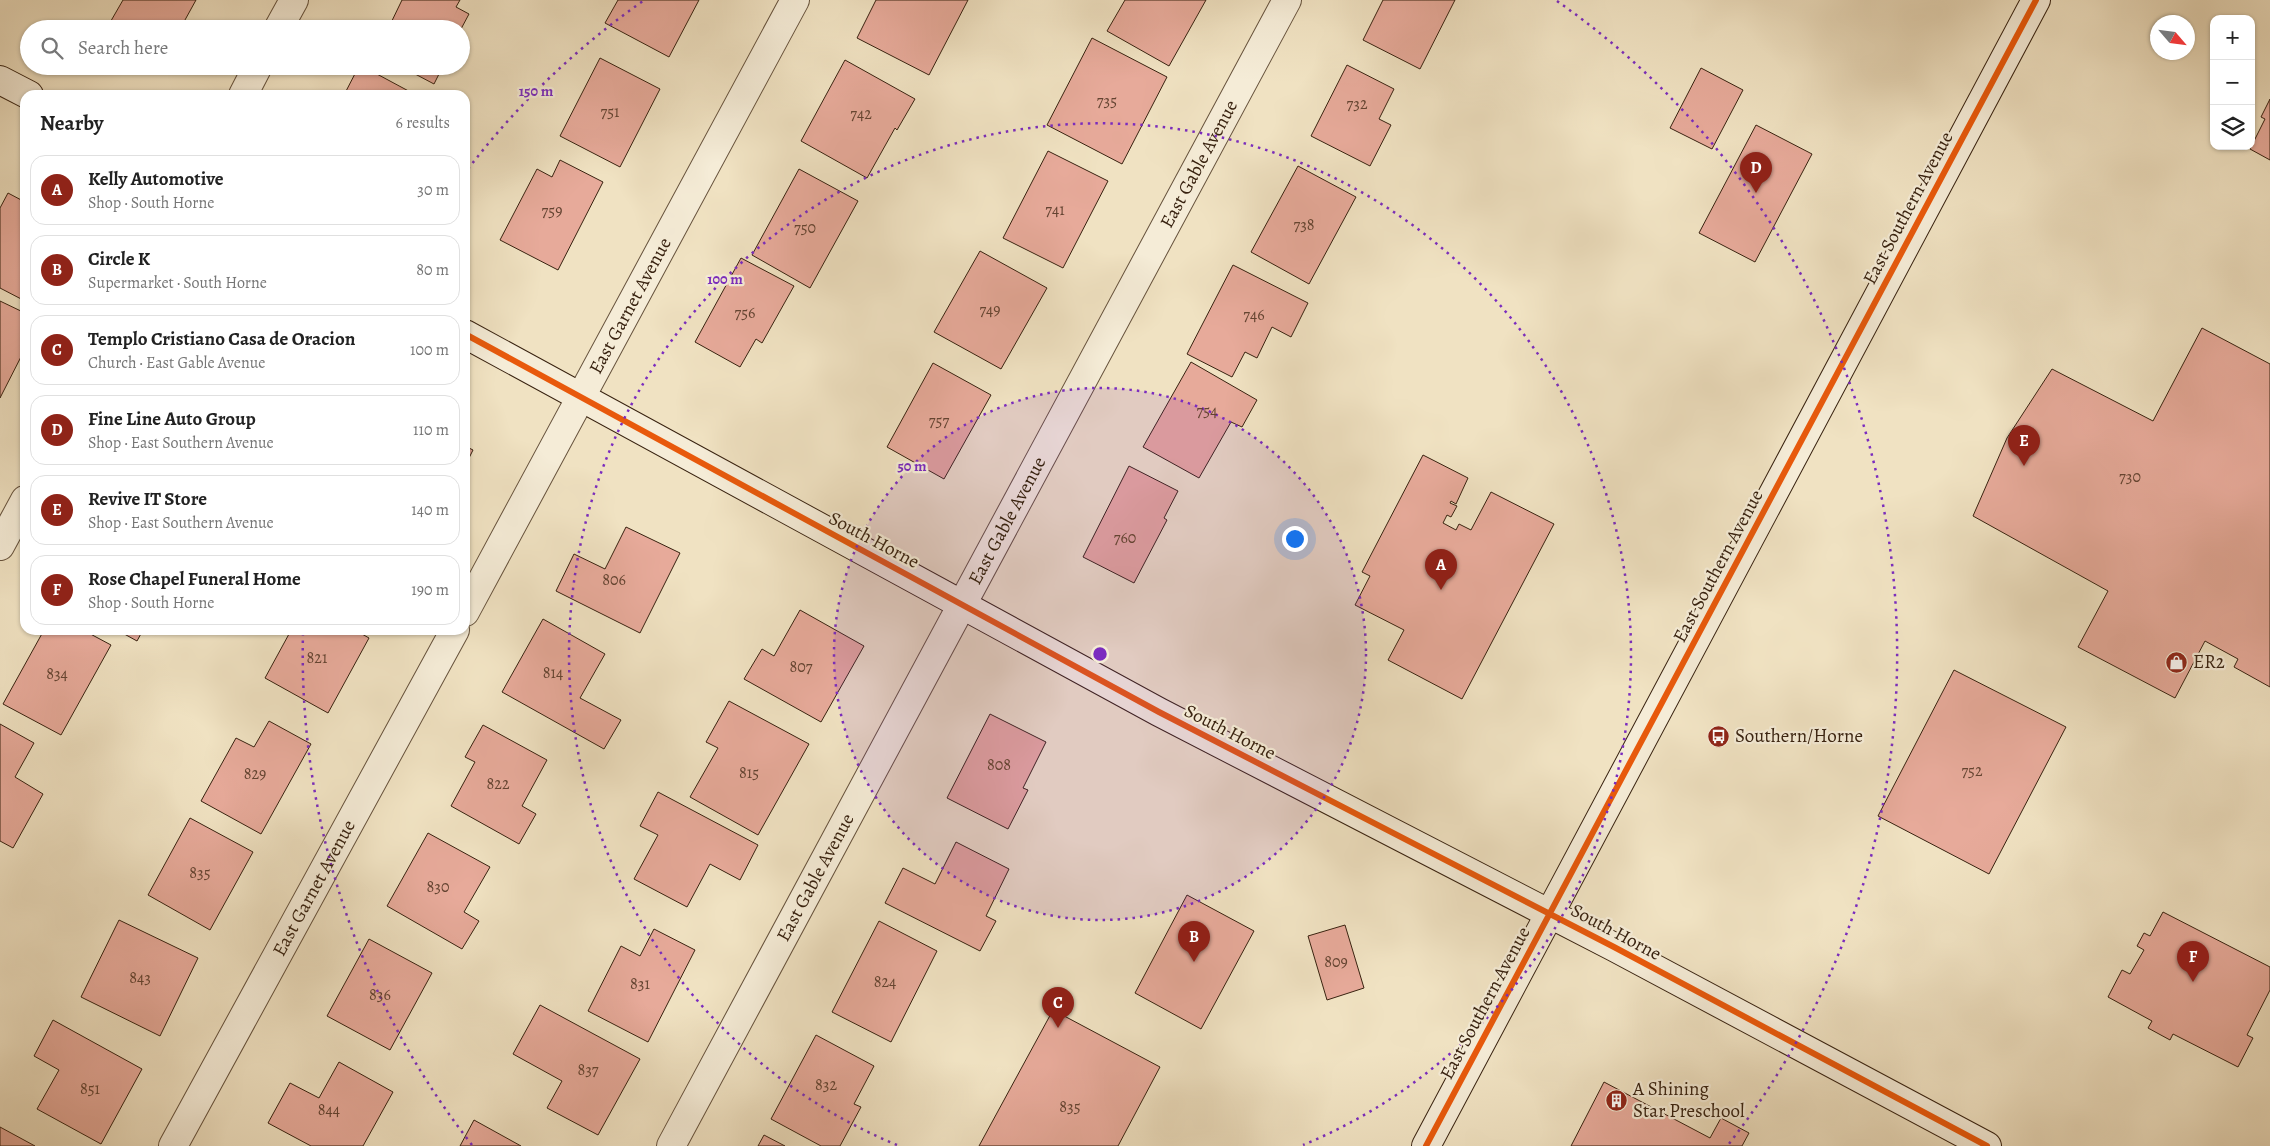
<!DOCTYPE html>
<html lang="en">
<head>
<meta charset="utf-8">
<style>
  body { margin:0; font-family:Alegreya,serif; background:#f2f2f2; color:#222 }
  .controls { position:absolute; right:15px; top:15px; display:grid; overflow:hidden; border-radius:10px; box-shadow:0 1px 4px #0004 }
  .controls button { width:45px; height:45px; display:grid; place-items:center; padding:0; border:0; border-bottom:1px solid #e0e0e0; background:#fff; color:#222; font:25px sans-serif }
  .compass { position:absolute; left:2150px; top:15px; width:45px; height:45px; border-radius:50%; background:#fff; box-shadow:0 1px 4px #0004; rotate:118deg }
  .you { position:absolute; left:1294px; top:538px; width:18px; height:18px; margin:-12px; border:4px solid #fff; border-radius:50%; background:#1a73e8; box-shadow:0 0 0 8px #1a73e833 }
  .badge { display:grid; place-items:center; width:32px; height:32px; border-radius:50%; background:#8f2418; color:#fff; font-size:16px; font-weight:700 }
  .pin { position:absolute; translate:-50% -41px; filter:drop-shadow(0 1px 2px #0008) }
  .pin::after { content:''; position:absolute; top:26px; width:18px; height:15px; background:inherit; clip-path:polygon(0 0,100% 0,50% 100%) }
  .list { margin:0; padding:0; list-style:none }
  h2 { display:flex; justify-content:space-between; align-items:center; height:65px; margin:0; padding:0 20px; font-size:21px }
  h2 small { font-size:16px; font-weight:400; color:#767676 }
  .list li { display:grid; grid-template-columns:32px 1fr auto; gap:15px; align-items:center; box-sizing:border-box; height:70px; margin:0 10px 10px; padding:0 10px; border:1px solid #e0e0e0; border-radius:15px }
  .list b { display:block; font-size:19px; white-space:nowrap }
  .list p { margin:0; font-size:16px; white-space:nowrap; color:#767676 }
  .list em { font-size:16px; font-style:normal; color:#767676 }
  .icon { flex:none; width:28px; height:28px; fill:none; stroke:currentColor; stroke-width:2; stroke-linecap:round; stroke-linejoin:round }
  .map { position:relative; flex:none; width:2270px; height:1146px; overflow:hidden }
  .search { position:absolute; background:#fff; box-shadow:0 1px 4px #0004; left:20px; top:20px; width:450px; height:55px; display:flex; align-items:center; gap:12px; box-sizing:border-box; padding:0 18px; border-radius:28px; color:#767676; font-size:19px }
  .panel { position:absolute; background:#fff; box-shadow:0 1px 4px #0004; left:20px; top:90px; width:450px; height:545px; border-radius:15px }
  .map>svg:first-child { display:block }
</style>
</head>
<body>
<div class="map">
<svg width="2270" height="1146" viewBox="0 0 2270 1146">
  <rect width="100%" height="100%" fill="#f0e2c2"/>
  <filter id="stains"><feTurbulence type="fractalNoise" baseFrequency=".004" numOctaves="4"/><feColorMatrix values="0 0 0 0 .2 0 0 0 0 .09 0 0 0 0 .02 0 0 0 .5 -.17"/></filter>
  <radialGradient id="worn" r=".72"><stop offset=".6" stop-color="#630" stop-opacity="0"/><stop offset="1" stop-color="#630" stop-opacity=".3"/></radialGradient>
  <path fill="#e7aa9a" stroke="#382210" d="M123 0H196L180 29H113L108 26Z
    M402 0H460L456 7 469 14 461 29H388Z
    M618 0H699L669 57 605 23Z
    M876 0H968L929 75 857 38Z
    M1125 0H1206L1169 66 1107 31Z
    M1383 0H1455L1420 69 1363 40Z
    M1092 38 1167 77 1122 164 1047 125Z
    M600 58 660 89 620 167 560 136Z
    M845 60 915 99 897 130 895 128 867 178 801 141Z
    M1347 65 1394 89 1379 119 1391 125 1370 166 1311 136Z
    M359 66H362L416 95H344Z
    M400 66H443L434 84Z
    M1701 68 1743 90 1712 149 1670 128Z
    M2270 99V160L2250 149 2265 119 2261 117Z
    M1756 125 1812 154 1755 262 1699 233Z
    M1048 151 1108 181 1063 268 1003 238Z
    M560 160 603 182 558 270 500 240 537 169 552 177Z
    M1298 166 1356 197 1309 284 1251 252Z
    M799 169 858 201 810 288 752 255Z
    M8 193 25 202V301L0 288V208Z
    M980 251 1047 288 1001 369 934 332Z
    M741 258 794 286 762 343 756 339 740 367 695 342Z
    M1233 265 1308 303 1291 337 1272 327 1257 358 1245 352 1232 377 1187 354Z
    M0 301 25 313V349L0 398Z
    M2202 328 2270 364V687L2234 667 2238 659 2205 641 2175 698 2078 647 2108 591 1973 516 2007 438 2052 369 2153 421Z
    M1191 362 1257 400 1242 427 1231 422 1199 478 1143 447Z
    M933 363 991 395 944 479 887 447Z
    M465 446 473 450 465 466Z
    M1423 455 1468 478 1456 504 1451 501 1450 503 1457 506 1451 517 1447 515 1443 523 1456 530 1459 524 1471 530 1491 492 1554 524 1462 699 1388 660 1404 630 1355 605 1370 576 1362 572Z
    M1129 466 1178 491 1164 518 1167 520 1134 583 1083 557Z
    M626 527 680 553 640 633 556 591 574 554 605 569Z
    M800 610 864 646 821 722 744 679 762 649 774 656Z
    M543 619 605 654 580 698 621 720 604 749 502 692Z
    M44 630H83L111 645 61 735 3 704Z
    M117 630H143L137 641Z
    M283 630H355L369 638 328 713 265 678 289 634Z
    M1954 670 2066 727 1989 874 1878 816Z
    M729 701 809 744 758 835 690 797 718 748 706 742Z
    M990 714 1046 742 1023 788 1028 790 1008 829 947 798Z
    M269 721 311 744 261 834 201 801 236 738 254 747Z
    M0 724 34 743 15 777 43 794 13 848 0 841Z
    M483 725 547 760 522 806 536 814 519 844 451 806 475 762 465 757Z
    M1719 727 1728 732 1720 747 1711 742Z
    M658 792 758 845 740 880 710 864 687 907 634 879 658 835 640 826Z
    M190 818 253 852 210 930 148 895Z
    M428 833 490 867 464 912 479 921 462 949 387 906Z
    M956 842 1009 869 986 916 996 921 980 951 885 903 903 868 935 884Z
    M1187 895 1254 931 1201 1029 1135 993Z
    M2163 912 2270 967V990L2247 1035 2253 1038 2238 1067 2173 1034 2170 1040 2148 1028 2152 1021 2108 997 2122 970 2130 974 2144 950 2137 946 2144 933 2150 936Z
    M119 920 198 958 160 1036 81 997Z
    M879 921 937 951 891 1042 832 1012Z
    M1345 925 1364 988 1327 1000 1308 936Z
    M654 929 695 950 648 1042 588 1011 621 946 640 956Z
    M369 939 432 973 390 1050 327 1016Z
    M540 1005 640 1059 598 1135 547 1108 562 1081 513 1054Z
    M1053 1010 1160 1067 1118 1146H979Z
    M53 1020 142 1069 101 1144 37 1109 59 1070 34 1056Z
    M816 1035 874 1066 854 1104 861 1107 840 1146H821L771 1119Z
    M339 1062 393 1092 363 1146H311L268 1123 290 1083 319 1098Z
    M1604 1082 1710 1138 1721 1118 1749 1133 1742 1146H1571Z
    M474 1120 521 1146H460Z
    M0 1127 35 1146H0Z
    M764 1135 785 1146H758Z"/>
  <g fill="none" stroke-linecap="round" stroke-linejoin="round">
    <defs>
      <g id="street">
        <path d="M278 29 294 0"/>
        <path d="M243 95 258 66"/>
        <path d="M0 546 25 500"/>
        <path id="s1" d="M465 612 795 0"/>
        <path id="s2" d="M173 1146 455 630"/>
        <path id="s3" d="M671 1146 1287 0"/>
      </g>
      <path id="secondary" d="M0 80 29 95
        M465 334 1159 712 1614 947 1987 1146
        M1426 1146 2036 0"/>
    </defs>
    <use href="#street" stroke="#66523c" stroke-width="30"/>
    <use href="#secondary" stroke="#382210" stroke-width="30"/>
    <use href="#street" stroke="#f5ecd7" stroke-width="28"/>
    <use href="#secondary" stroke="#f5ecd7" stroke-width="28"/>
    <defs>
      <path id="cycleway" d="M465 334 1159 712 1614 947 1987 1146
        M1426 1146 2036 0"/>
    </defs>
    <use href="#cycleway" stroke="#f5ecd7" stroke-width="9"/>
    <use href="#cycleway" stroke="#e8590c" stroke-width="6"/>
  </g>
  <circle cx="1100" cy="654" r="266" fill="#7b2cbf" fill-opacity=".12"/>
  <g fill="none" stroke="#7b2cbf" stroke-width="2.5" stroke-dasharray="2.5 5">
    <circle cx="1100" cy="654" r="266"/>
    <path d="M897 1145A531 531 0 1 1 1303 1145"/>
    <path d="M472 1145A797 797 0 0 1 303 633M468 169A797 797 0 0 1 643 1M1557 1A797 797 0 0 1 1728 1145"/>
  </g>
  <defs>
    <symbol id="shop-disc" viewBox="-11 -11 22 22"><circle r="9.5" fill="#8f2418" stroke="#f5ecd7"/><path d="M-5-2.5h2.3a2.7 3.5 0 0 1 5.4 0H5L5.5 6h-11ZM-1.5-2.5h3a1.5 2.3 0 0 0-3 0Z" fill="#fff"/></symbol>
    <symbol id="bus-disc" viewBox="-11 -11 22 22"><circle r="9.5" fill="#8f2418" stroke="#f5ecd7"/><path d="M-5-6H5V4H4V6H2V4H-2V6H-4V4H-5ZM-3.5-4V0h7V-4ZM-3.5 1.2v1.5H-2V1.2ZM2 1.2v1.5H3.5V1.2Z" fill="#fff"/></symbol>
    <symbol id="building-disc" viewBox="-11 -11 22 22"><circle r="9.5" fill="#8f2418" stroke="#f5ecd7"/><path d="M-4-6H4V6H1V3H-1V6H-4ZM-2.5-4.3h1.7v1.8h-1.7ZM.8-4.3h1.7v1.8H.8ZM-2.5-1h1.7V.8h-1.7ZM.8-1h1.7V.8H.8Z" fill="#fff"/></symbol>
  </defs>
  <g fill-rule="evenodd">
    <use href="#shop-disc" x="2164" y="650" width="25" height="25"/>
    <use href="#bus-disc" x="1706" y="724" width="25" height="25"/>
    <use href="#building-disc" x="1604" y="1088" width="25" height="25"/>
  </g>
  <g text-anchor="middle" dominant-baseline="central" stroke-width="4.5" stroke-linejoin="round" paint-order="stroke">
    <g font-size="16" fill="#644432">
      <text x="1107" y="101">735</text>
      <text x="1357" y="104">732</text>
      <text x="610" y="112">751</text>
      <text x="861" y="114">742</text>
      <text x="1055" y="210">741</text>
      <text x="552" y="211">759</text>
      <text x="1304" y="225">738</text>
      <text x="805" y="228">750</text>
      <text x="990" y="310">749</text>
      <text x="745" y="313">756</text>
      <text x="1254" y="315">746</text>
      <text x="1207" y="411">754</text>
      <text x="939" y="421">757</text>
      <text x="2130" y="477">730</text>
      <text x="1125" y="538">760</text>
      <text x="614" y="580">806</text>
      <text x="317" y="658">821</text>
      <text x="801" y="667">807</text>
      <text x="553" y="673">814</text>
      <text x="57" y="674">834</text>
      <text x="999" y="765">808</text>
      <text x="1972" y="771">752</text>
      <text x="749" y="773">815</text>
      <text x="255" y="774">829</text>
      <text x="498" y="784">822</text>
      <text x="200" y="873">835</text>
      <text x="438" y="887">830</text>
      <text x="1336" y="962">809</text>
      <text x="140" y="978">843</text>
      <text x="885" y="982">824</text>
      <text x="640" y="984">831</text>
      <text x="380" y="995">836</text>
      <text x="588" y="1070">837</text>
      <text x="826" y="1085">832</text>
      <text x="90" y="1089">851</text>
      <text x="1070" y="1107">835</text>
      <text x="329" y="1110">844</text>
    </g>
    <g font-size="19" fill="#382210" stroke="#f5ecd7">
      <text stroke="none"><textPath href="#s3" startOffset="1115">East Gable Avenue</textPath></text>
      <text transform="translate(1908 208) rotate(-62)">East Southern Avenue</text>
      <text stroke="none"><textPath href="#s1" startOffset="348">East Garnet Avenue</textPath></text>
      <text stroke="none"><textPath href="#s3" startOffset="710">East Gable Avenue</textPath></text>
      <text transform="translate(874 540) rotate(28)">South Horne</text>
      <text transform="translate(1718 566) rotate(-62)">East Southern Avenue</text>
      <text transform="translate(1230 732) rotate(27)">South Horne</text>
      <text stroke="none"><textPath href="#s3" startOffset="305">East Gable Avenue</textPath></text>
      <text stroke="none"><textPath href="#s2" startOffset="294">East Garnet Avenue</textPath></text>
      <text transform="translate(1616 932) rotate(28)">South Horne</text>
      <text transform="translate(1485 1003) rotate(-62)">East Southern Avenue</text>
    </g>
    <g font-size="19" fill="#382210" stroke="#f5ecd7" text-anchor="start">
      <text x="2193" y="662">ER2</text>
      <text x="1735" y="736">Southern/Horne</text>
      <text x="1633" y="1089">A Shining<tspan x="1633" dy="22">Star Preschool</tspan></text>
    </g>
  </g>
  <circle cx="1100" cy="654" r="8" fill="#7b2cbf" stroke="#f5ecd7" stroke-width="2.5"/>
  <g font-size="15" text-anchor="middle" font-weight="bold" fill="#7b2cbf" stroke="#f5ecd7" stroke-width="4.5" stroke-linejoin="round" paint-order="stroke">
    <text x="536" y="96">150 m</text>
    <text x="725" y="284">100 m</text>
    <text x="912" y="471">50 m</text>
  </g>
  <rect width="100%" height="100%" filter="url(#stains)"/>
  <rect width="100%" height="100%" fill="url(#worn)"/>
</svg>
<div class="controls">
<button>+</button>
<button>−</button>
<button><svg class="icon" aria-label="layers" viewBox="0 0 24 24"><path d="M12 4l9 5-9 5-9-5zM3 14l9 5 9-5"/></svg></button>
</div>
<svg class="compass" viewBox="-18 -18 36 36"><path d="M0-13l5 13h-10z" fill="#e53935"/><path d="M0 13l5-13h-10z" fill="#767676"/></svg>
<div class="you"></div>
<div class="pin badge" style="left:1441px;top:590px">A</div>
<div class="pin badge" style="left:1194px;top:962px">B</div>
<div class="pin badge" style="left:1058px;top:1028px">C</div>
<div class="pin badge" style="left:1756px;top:193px">D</div>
<div class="pin badge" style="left:2024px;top:466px">E</div>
<div class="pin badge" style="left:2193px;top:982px">F</div>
<div class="search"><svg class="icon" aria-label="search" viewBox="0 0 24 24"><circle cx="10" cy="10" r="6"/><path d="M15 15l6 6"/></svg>Search here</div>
<section class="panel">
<h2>Nearby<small>6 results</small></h2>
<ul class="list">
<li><span class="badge">A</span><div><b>Kelly Automotive</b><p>Shop · South Horne</p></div><em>30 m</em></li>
<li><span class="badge">B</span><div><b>Circle K</b><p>Supermarket · South Horne</p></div><em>80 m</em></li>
<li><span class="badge">C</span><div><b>Templo Cristiano Casa de Oracion</b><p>Church · East Gable Avenue</p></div><em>100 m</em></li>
<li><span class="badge">D</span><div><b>Fine Line Auto Group</b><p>Shop · East Southern Avenue</p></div><em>110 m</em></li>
<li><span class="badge">E</span><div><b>Revive IT Store</b><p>Shop · East Southern Avenue</p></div><em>140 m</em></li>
<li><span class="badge">F</span><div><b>Rose Chapel Funeral Home</b><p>Shop · South Horne</p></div><em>190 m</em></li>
</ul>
</section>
</div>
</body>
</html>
